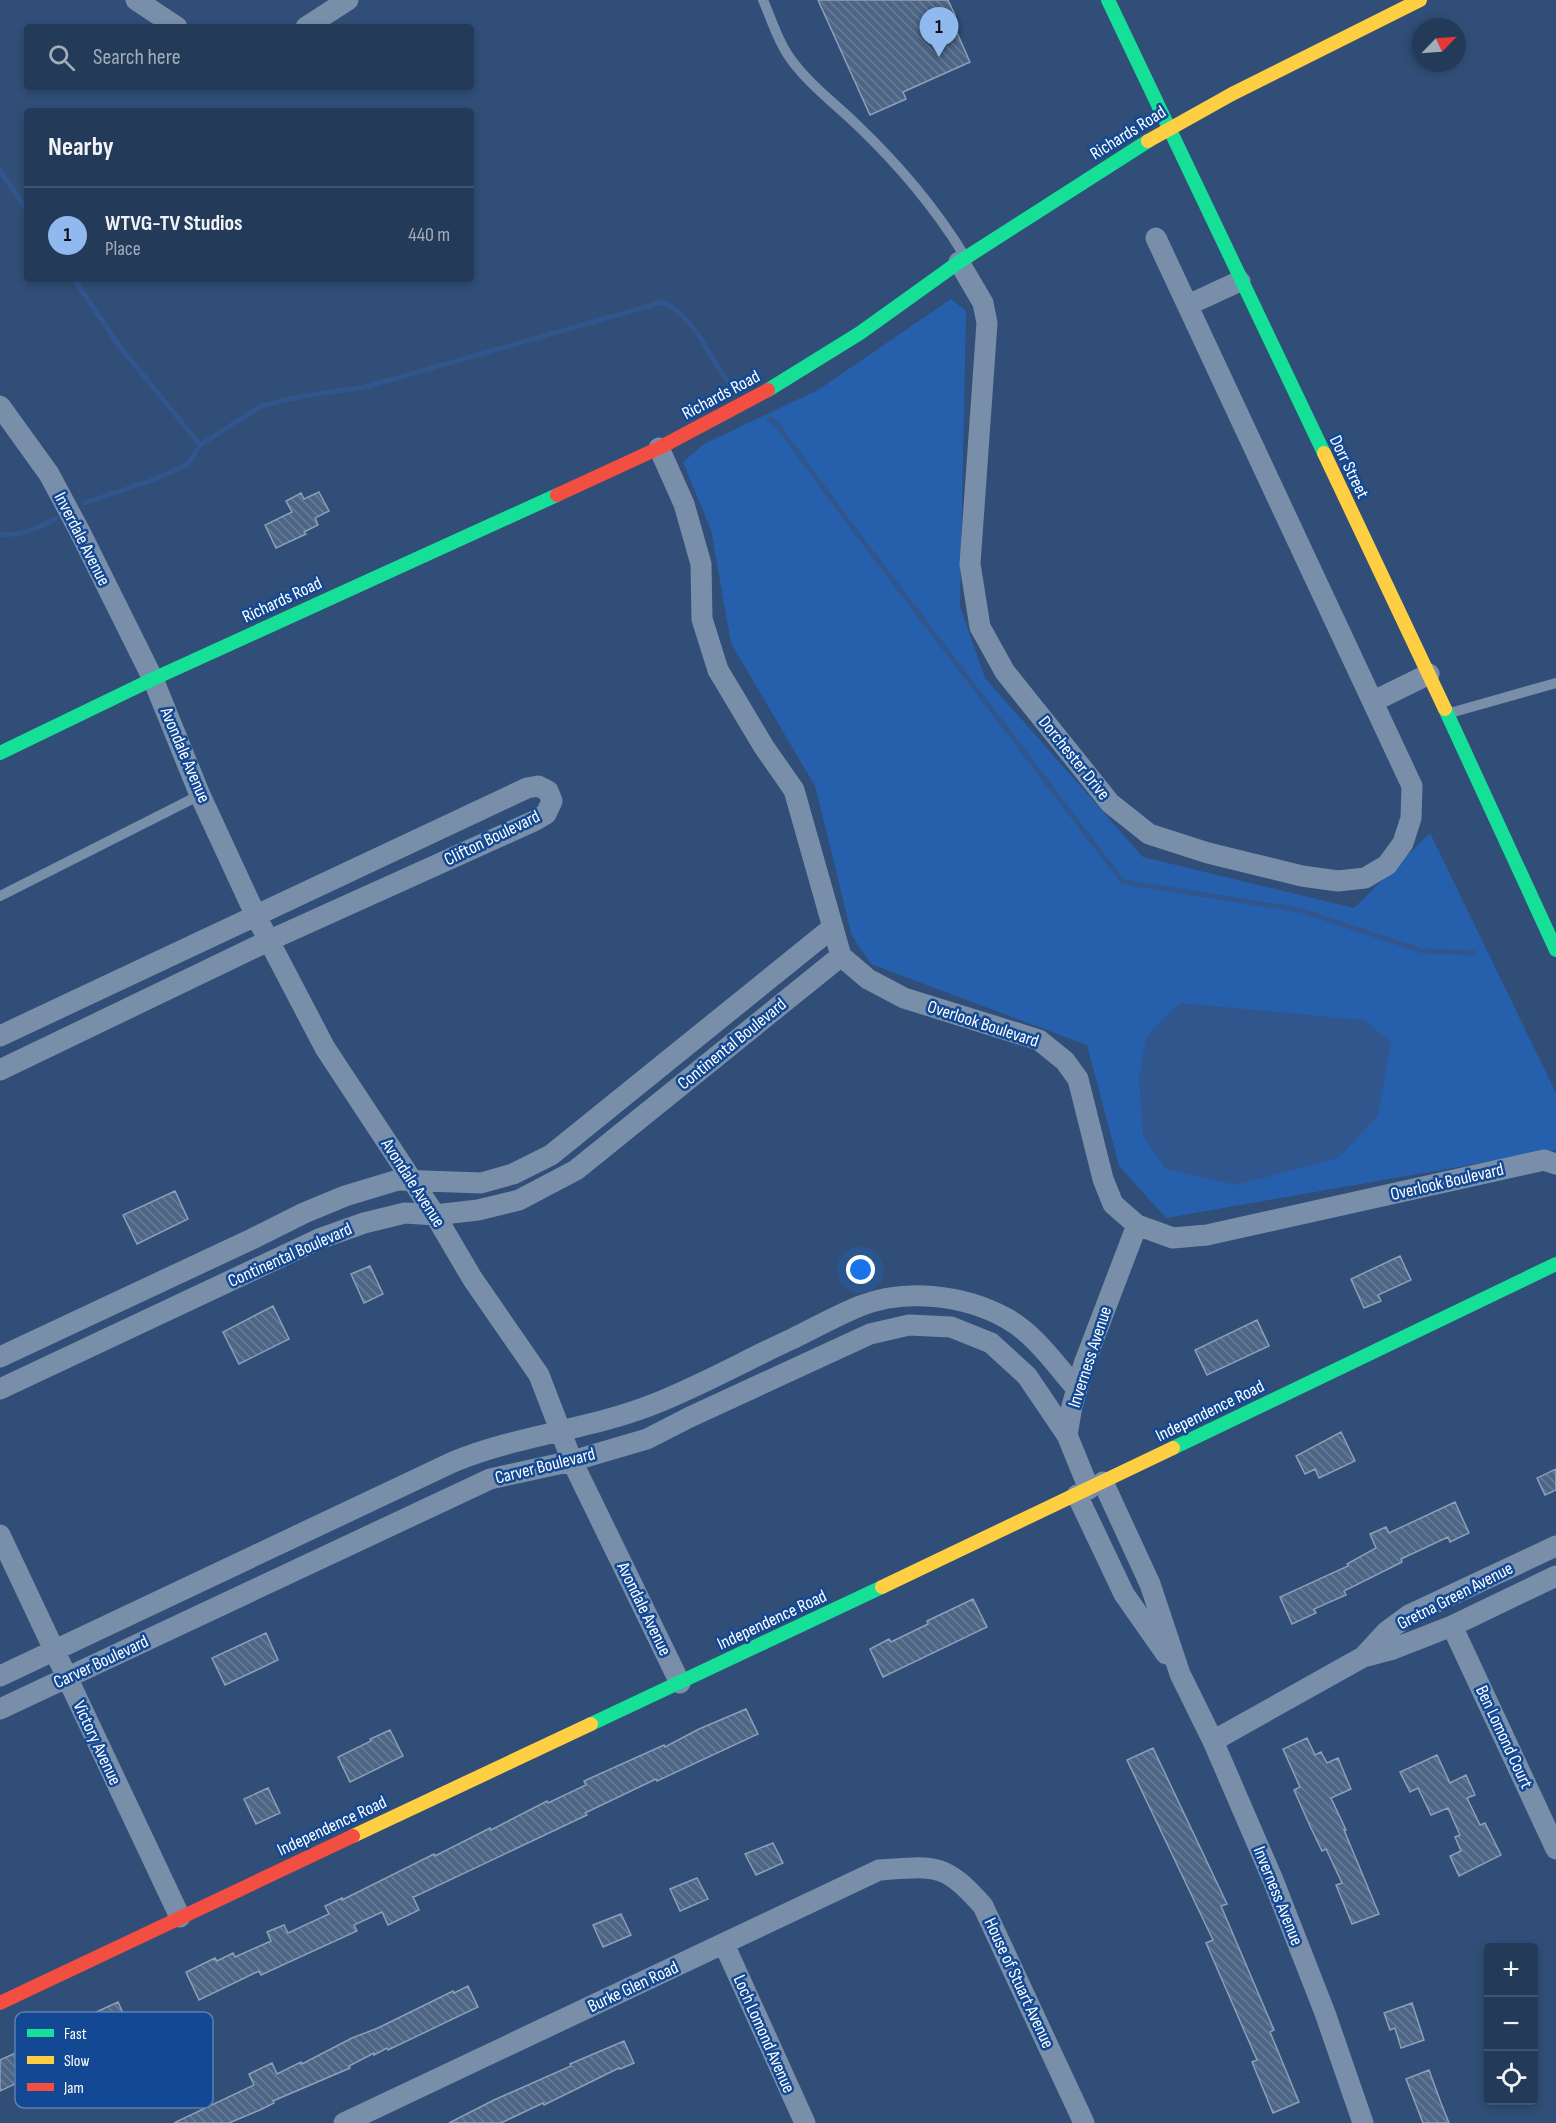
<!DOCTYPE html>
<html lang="en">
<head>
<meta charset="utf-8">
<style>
  body { margin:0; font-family:"Sofia Sans Condensed",sans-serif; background:#2c415f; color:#f1f3f6 }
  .controls { position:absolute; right:18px; bottom:18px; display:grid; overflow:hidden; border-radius:6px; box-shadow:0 3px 9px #0003 }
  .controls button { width:54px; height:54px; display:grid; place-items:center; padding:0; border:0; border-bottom:2px solid #41546f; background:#243a59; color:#f1f3f6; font:30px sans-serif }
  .compass { position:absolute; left:1412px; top:18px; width:54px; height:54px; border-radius:50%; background:#243a59; box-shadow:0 3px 9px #0003; rotate:65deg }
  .you { position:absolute; left:861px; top:1270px; width:21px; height:21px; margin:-15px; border:4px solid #fff; border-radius:50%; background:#1a73e8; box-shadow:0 0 0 9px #1a73e833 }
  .badge { display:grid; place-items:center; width:39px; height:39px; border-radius:50%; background:#90b9f0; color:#111; font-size:20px; font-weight:700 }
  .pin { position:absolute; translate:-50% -50px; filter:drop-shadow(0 2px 3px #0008) }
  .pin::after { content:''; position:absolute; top:32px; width:21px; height:18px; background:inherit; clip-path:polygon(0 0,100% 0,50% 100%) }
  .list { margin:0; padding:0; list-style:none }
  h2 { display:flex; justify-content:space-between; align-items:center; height:78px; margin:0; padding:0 24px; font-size:26px }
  h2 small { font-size:20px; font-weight:400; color:#a3adba }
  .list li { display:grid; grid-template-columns:39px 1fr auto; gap:18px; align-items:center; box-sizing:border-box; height:96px; padding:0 24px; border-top:2px solid #41546f }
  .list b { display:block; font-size:22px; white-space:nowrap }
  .list p { margin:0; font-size:20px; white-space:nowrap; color:#a3adba }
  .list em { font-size:20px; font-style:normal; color:#a3adba }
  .icon { flex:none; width:33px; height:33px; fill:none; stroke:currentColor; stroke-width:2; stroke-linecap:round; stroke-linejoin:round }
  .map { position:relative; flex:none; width:1556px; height:2123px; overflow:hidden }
  .search { position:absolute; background:#243a59; box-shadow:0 3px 9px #0003; left:24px; top:24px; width:450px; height:66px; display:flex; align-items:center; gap:15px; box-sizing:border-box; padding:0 21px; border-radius:6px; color:#a3adba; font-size:22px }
  .panel { position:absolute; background:#243a59; box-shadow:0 3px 9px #0003; left:24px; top:108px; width:450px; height:174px; border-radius:6px }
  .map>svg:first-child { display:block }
</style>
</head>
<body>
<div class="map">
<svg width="1556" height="2123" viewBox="0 0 1556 2123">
  <defs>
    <pattern id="building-back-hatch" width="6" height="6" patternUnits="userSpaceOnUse" patternTransform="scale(1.5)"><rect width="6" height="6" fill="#4e6686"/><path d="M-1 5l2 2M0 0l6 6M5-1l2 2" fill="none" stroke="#697d98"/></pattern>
  </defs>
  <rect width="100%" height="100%" fill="#304e77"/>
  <path fill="#2660ac" d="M951 299 966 311 960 607 985 678 1143 857 1354 908 1430 833 1556 1093V1150L1166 1218 1119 1166 1087 1045 871 964 852 936 815 786 731 643 711 530 683 462 704 444 818 390Z"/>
  <path fill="#30568d" d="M1180 1003 1364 1020 1391 1042 1378 1116 1338 1158 1236 1185 1166 1169 1143 1136 1139 1078 1146 1037Z"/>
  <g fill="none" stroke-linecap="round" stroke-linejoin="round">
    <path stroke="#30568d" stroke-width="5" d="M0 171 27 210
      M74 279 117 343 200 445 261 406 303 396 365 387 663 302C697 319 707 355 729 383
      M770 419 778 426 850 524 1123 882 1300 910 1423 951 1474 953
      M84 503 156 479 188 464 200 445
      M0 535C22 535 38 529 56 518"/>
  </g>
  <path fill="url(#building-back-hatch)" stroke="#8e9fb7" stroke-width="1.5" d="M818 0H948L955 15 950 17 970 62 903 92 906 99 870 115Z
    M319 492 329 511 315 518 318 525 304 532 306 534 276 548 265 525 292 512 286 501 301 493 304 499Z
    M175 1191 188 1219 137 1244 123 1215Z
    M1400 1256 1411 1280 1378 1295 1381 1301 1364 1308 1351 1279Z
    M370 1266 383 1294 364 1303 351 1274Z
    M273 1306 289 1339 239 1364 223 1332Z
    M1257 1320 1269 1346 1207 1375 1195 1350Z
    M1341 1432 1355 1461 1319 1478 1315 1469 1305 1474 1296 1456Z
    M1556 1469V1490L1545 1495 1537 1478Z
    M1455 1502 1469 1533 1450 1542 1448 1537 1401 1559 1402 1562 1344 1591 1346 1595 1314 1609 1316 1613 1292 1624 1280 1597 1348 1566 1347 1564 1376 1548 1370 1534 1386 1527 1389 1533Z
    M973 1599 987 1627 883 1677 870 1649 889 1639 891 1642 928 1624 927 1621Z
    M266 1633 278 1660 225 1685 212 1658Z
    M746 1709 758 1734 657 1781 656 1779 585 1813 587 1815 416 1896 413 1897 419 1910 388 1925 382 1912 354 1925 357 1931 261 1975 259 1971 199 2000 186 1972 215 1958 217 1961 233 1953 235 1957 271 1941 267 1932 284 1925 288 1933 329 1914 325 1906 342 1898V1900L434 1854 435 1856 490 1828 491 1830 547 1801 548 1803 586 1785 584 1781 664 1745 665 1747 699 1729Z
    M390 1730 403 1756 350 1782 338 1757 371 1741 370 1739Z
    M1307 1738 1315 1755 1321 1752 1327 1763 1338 1758 1351 1789 1331 1798 1346 1830H1344L1379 1914 1352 1924 1336 1885 1342 1883 1326 1849 1322 1851 1310 1826 1294 1790 1300 1787 1283 1749Z
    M1153 1748 1227 1904 1221 1906 1274 2030 1270 2032 1299 2102 1273 2113 1252 2062 1257 2060 1206 1943 1213 1940 1127 1760Z
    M1437 1755 1450 1783 1466 1775 1475 1795 1467 1798 1480 1825 1485 1823 1501 1855 1459 1876 1450 1856 1461 1851 1455 1837 1460 1835 1448 1808 1431 1815 1418 1788 1410 1792 1400 1772Z
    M268 1788 280 1813 256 1824 244 1799Z
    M773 1843 783 1863 756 1875 745 1854Z
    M697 1878 708 1899 680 1911 670 1889Z
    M621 1914 631 1935 603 1947 593 1925Z
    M468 1986 478 2007 388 2050 387 2048 374 2055V2053L349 2066 350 2068 273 2101 274 2103 260 2110 229 2123H174L254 2085 249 2074 272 2063 277 2074 301 2062 302 2064 352 2038 378 2028 453 1991 454 1993Z
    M118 2002 130 2029 104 2041 110 2052 92 2061 87 2050 0 2091V2060L72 2027 70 2024Z
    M1412 2003 1424 2040 1401 2048 1395 2028 1390 2030 1384 2013Z
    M624 2041 634 2063 620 2069 619 2068 544 2105 543 2103 501 2123H449L494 2100 571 2066 570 2064Z
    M1429 2070 1441 2103 1449 2123H1423L1406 2079Z"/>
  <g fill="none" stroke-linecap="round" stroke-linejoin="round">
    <path stroke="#798ea9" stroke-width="10" d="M763 0C771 18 777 39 788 55 805 81 833 102 856 124 897 163 934 206 964 255
      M1450 713 1556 683
      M0 896 200 795"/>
    <path stroke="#798ea9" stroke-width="21" d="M136 0 177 27
      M306 27 348 0
      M959 262 983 303 987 323 970 564 980 627 1005 672 1110 803 1149 834 1208 853 1302 876 1338 881 1365 878 1387 865 1403 843 1411 818 1412 786 1156 238
      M1188 305 1240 281
      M0 406 49 474 80 532 153 679 200 795 256 916 325 1048 435 1215 472 1278 539 1375 572 1461 680 1683
      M659 448 684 504 701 564 702 619 718 670 764 747 794 790 841 956 868 979 904 998 1039 1040 1065 1061 1078 1079 1103 1179 1113 1204 1137 1225 1173 1238 1207 1235 1544 1160 1556 1164
      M1374 701 1429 674
      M0 1036 527 788 538 786 548 791 552 801 546 814 534 821 268 941 0 1070
      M0 1357 252 1239 304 1213 345 1196 398 1180 481 1183 513 1174 551 1155 832 928
      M0 1389 319 1239 364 1223 405 1213 435 1215 478 1210 519 1200 576 1170 841 956
      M1103 1482 1150 1584 1180 1674 1213 1741 1273 1880 1325 2013 1363 2123
      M1089 1489 1067 1435 1072 1406 1084 1364 1137 1225
      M1077 1495 1124 1594 1166 1654
      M0 1535 180 1917
      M1452 1626 1556 1849
      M1363 1657 1386 1632 1409 1615 1556 1546
      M0 1676 453 1462C518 1435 589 1430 654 1404 702 1385 748 1359 794 1338 816 1327 838 1315 860 1306 906 1288 964 1295 1006 1318 1035 1334 1055 1364 1077 1389
      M0 1709 490 1479 572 1461 647 1439 690 1417 870 1334 909 1325 951 1327 991 1343 1027 1376 1067 1435
      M1213 1741 1363 1657 1393 1649 1452 1626 1556 1576
      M724 1944 805 2123
      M344 2123 879 1870C935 1866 944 1862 983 1906L1084 2123"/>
    <path stroke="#16e098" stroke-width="14" d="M1108 0 1324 453
      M768 390 860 333 959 262 1148 141
      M1445 709 1556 950
      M0 753 153 679 557 495
      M1173 1448 1556 1264
      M591 1724 882 1587"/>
    <path stroke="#ffcf43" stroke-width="14" d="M1148 141 1232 94 1420 0
      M1324 453 1445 709
      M882 1587 1173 1448
      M353 1836 591 1724"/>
    <path stroke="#f24e42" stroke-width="14" d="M557 495 659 448 768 390
      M0 2003 353 1836"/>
  </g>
  <g text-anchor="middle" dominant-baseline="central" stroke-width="5" stroke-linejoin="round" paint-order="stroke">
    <g font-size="18" fill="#fff" stroke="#134994">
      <text transform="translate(1128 133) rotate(-32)">Richards Road</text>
      <text transform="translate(721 395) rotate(-28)">Richards Road</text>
      <text transform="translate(1349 467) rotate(64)">Dorr Street</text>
      <text transform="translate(82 539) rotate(63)">Inverdale Avenue</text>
      <text transform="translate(282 600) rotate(-25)">Richards Road</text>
      <text transform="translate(185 755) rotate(67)">Avondale Avenue</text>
      <text transform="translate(1074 758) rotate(51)">Dorchester Drive</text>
      <text transform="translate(492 838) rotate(-26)">Clifton Boulevard</text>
      <text transform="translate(983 1024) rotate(18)">Overlook Boulevard</text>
      <text transform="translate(732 1044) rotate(-39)">Continental Boulevard</text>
      <text transform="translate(1447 1182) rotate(-13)">Overlook Boulevard</text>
      <text transform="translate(413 1183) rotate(57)">Avondale Avenue</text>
      <text transform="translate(290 1255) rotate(-24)">Continental Boulevard</text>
      <text transform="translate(1090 1357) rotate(-72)">Inverness Avenue</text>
      <text transform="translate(1210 1411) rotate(-26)">Independence Road</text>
      <text transform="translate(545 1466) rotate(-14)">Carver Boulevard</text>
      <text transform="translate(1455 1596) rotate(-27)">Gretna Green Avenue</text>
      <text transform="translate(644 1609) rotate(64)">Avondale Avenue</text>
      <text transform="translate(772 1620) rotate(-25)">Independence Road</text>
      <text transform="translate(101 1662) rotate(-25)">Carver Boulevard</text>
      <text transform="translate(1504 1737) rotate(65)">Ben Lomond Court</text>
      <text transform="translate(97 1743) rotate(65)">Victory Avenue</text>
      <text transform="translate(332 1826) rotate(-25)">Independence Road</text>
      <text transform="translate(1278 1896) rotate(68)">Inverness Avenue</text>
      <text transform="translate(1019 1983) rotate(65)">House of Stuart Avenue</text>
      <text transform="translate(633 1987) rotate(-25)">Burke Glen Road</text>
      <text transform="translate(764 2034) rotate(66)">Loch Lomond Avenue</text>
    </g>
  </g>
  <rect x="15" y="2012" width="198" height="96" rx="9" fill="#134994" stroke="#5a80b4" stroke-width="1.5"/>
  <rect x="27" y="2029" width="27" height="8" fill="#16e098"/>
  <rect x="27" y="2056" width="27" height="8" fill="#ffcf43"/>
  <rect x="27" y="2083" width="27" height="8" fill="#f24e42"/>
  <g font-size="16" fill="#fff">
    <text x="64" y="2039">Fast</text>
    <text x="64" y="2066">Slow</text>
    <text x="64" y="2093">Jam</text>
  </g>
</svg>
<div class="controls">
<button>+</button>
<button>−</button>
<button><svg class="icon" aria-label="locate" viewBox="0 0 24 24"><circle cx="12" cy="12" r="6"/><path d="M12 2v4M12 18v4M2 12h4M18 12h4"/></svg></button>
</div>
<svg class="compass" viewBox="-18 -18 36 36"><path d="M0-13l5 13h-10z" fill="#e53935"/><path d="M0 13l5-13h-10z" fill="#a3adba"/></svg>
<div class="you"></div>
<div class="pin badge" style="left:939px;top:57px">1</div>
<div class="search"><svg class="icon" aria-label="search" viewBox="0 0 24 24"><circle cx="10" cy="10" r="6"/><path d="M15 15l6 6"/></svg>Search here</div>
<section class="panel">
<h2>Nearby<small></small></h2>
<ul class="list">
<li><span class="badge">1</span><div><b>WTVG-TV Studios</b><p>Place</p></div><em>440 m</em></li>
</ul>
</section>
</div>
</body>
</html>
